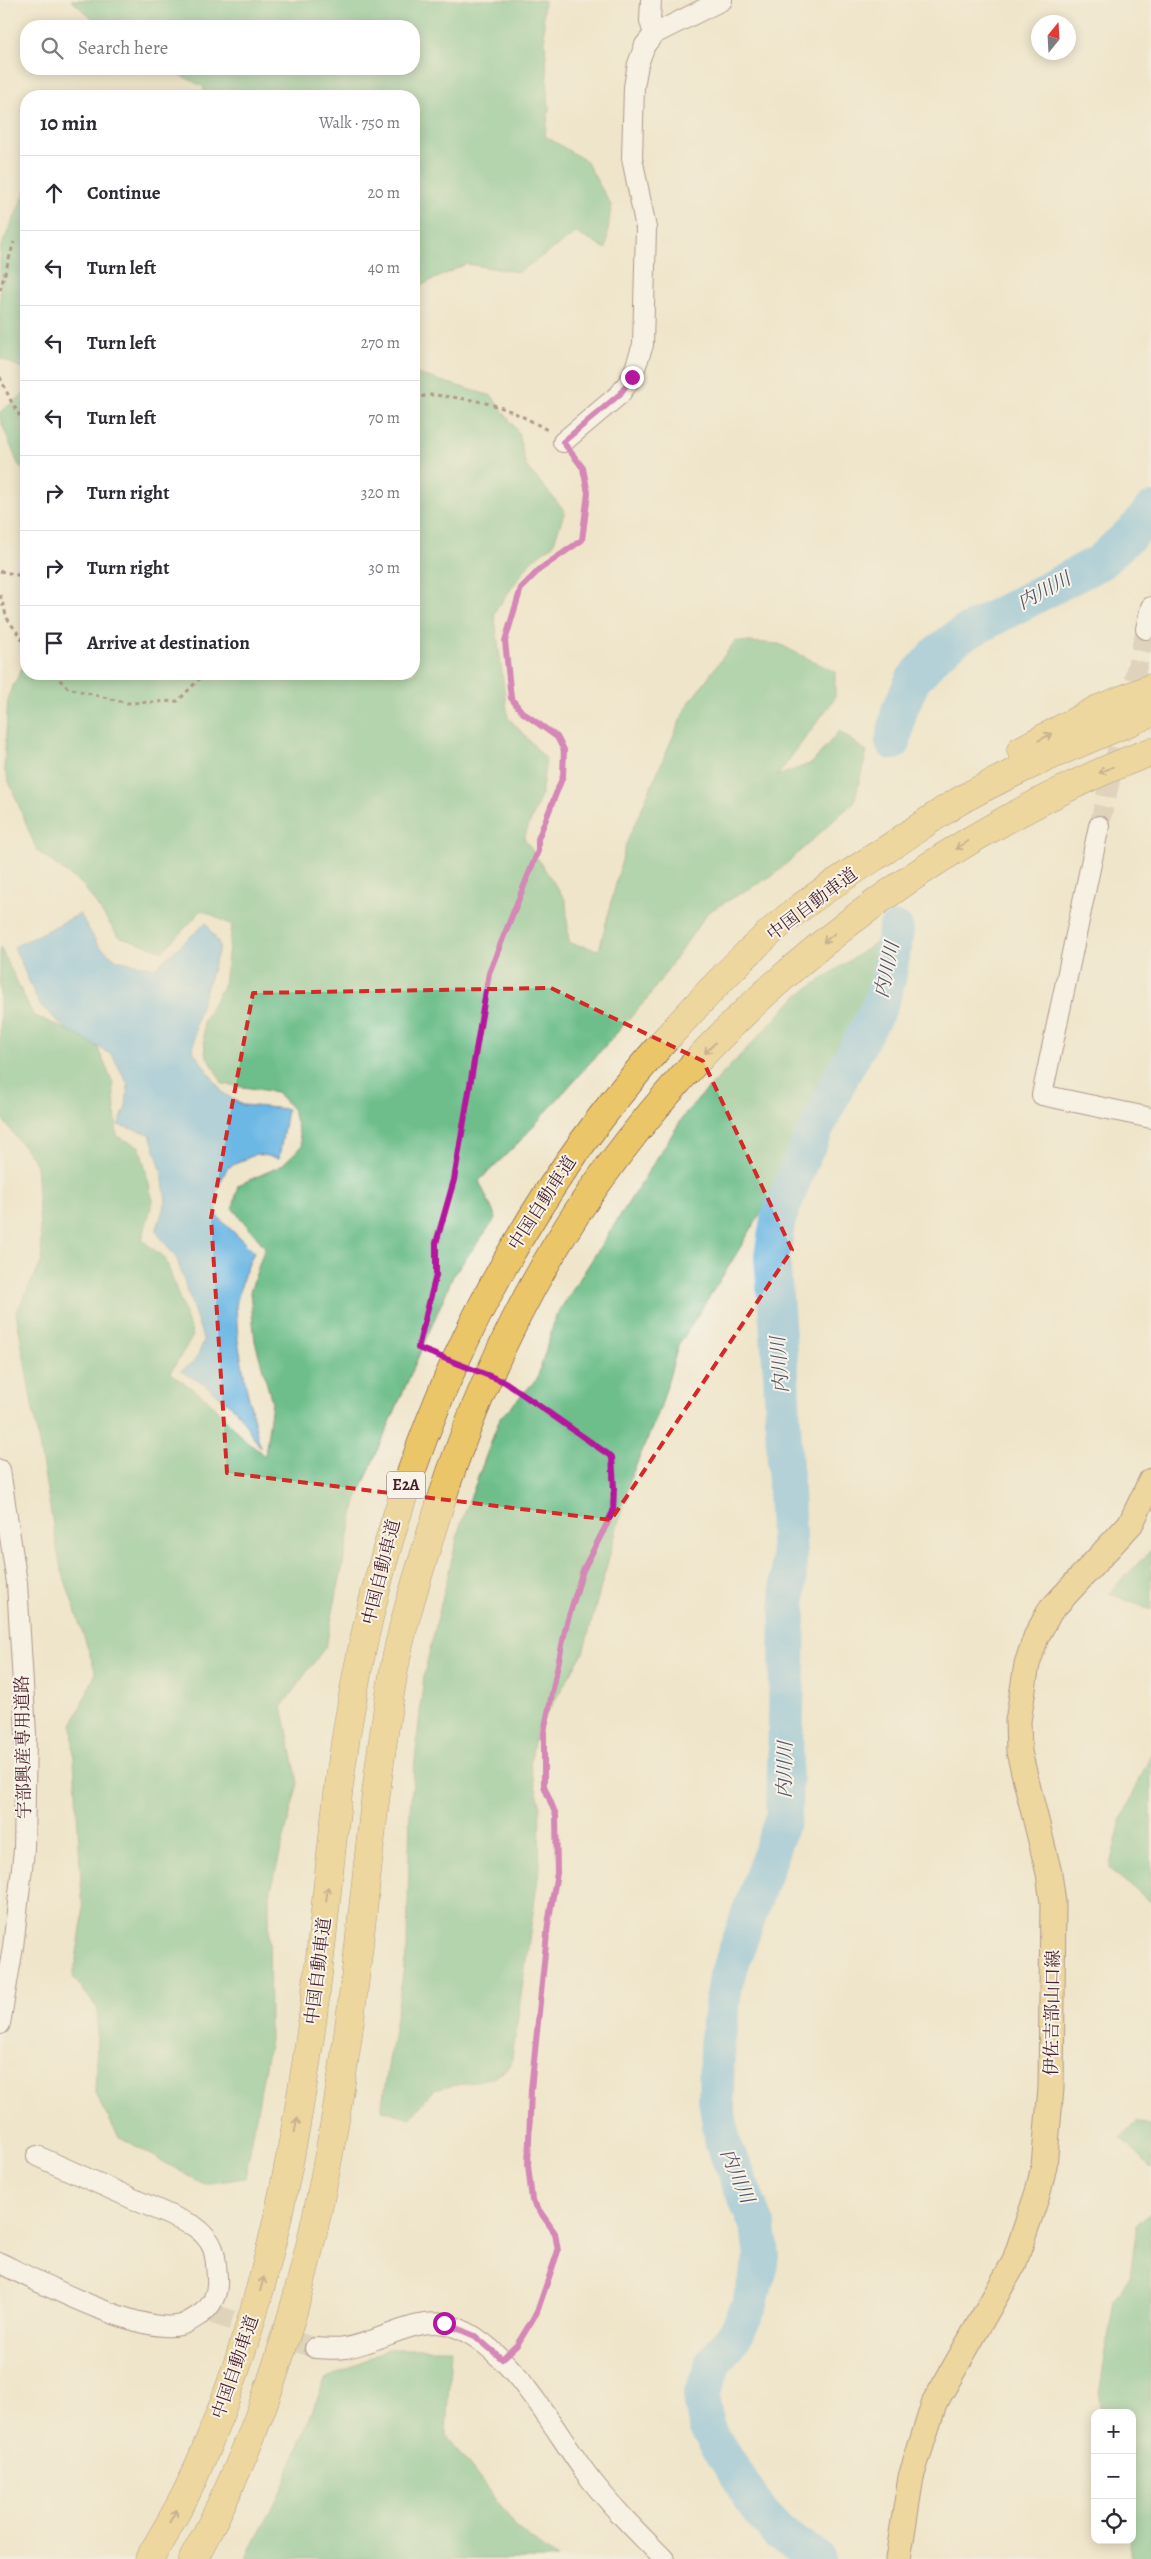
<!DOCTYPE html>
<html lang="en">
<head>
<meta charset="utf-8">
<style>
  body { margin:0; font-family:Alegreya,"Noto Serif JP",serif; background:#f7f7f7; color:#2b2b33 }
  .controls { position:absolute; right:15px; bottom:15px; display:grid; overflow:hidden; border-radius:10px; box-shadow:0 2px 12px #0003 }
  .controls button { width:45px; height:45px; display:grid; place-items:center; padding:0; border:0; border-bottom:1px solid #e1e1e2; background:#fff; color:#2b2b33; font:25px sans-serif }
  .compass { position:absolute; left:1031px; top:15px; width:45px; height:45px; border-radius:50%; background:#fff; box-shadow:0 2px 12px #0003; rotate:18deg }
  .stop { position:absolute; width:15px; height:15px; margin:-11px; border:4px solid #b5179e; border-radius:50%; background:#fff }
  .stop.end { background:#b5179e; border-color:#fff; box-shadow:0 1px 5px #0008 }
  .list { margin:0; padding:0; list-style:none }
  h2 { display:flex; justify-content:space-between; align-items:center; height:65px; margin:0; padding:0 20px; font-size:21px }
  h2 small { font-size:16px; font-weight:400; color:#7c7c81 }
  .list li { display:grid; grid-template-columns:32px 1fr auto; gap:15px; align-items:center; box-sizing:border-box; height:75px; padding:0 20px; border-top:1px solid #e1e1e2 }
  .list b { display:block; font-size:19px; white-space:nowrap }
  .list em { font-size:16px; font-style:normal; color:#7c7c81 }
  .icon { flex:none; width:28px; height:28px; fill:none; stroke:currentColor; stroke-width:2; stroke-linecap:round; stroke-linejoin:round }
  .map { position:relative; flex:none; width:1151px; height:2559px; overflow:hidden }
  .search { position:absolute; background:#fff; box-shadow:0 2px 12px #0003; left:20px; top:20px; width:400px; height:55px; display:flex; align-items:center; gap:12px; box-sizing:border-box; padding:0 18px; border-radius:20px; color:#7c7c81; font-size:19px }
  .panel { position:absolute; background:#fff; box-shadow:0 2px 12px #0003; left:20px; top:90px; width:400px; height:590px; border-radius:20px }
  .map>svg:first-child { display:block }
</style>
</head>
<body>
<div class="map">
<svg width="1151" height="2559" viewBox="0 0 1151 2559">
  <rect width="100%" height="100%" fill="#f7f3e8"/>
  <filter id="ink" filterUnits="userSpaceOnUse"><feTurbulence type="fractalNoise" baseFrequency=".02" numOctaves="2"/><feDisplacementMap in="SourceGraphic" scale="10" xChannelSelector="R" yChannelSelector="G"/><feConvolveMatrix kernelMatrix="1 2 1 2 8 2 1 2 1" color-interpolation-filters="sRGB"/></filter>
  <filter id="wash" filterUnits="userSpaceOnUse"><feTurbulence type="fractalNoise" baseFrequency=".0096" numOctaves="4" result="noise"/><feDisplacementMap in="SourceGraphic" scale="20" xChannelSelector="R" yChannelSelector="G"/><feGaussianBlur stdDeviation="1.12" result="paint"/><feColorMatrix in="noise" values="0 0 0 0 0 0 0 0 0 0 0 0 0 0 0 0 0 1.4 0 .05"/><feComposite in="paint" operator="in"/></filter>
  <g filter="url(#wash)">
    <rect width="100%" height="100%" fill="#efe5ca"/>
    <path fill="#6dbe8a" stroke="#5c6e5a" d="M71 0H545L543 8 549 108 545 136 586 161 611 205 606 249 576 233 519 272 466 264 414 289V96H204V87L168 69H414V26H101Z
      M26 191V370L0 358V249Z
      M414 373 492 396 518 432 526 466 565 511 553 545 531 561 494 613 508 717 546 759 541 796 524 838 566 901 569 943 599 950 626 844 686 707 735 641 779 644 835 672V698L777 776 812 763 839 731 867 752 854 802 775 874 708 912 647 999 520 1141 479 1181 496 1218 454 1274 356 1501 326 1646 282 1706 298 1783 269 1897 270 2039 245 2178 203 2184 118 2136 95 2093 98 2009 73 1977 83 1916 72 1725 96 1673 60 1565 16 1312 42 1261 36 1163 0 1116V947L33 1015 95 1042 113 1083 117 1136 140 1147 153 1201 142 1240 165 1258 193 1336 170 1373 207 1399 242 1437 265 1456 272 1402 255 1341 250 1292 265 1247 233 1209 238 1185 281 1166 302 1146 293 1110 277 1092 223 1084 205 1053 203 1022 224 984 232 925 202 910 163 951 118 936 83 885 37 851 4 769 8 696 26 660V674H414Z
      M26 392V474L18 464 0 419V412Z
      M877 942 881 971 855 1028 770 1198 727 1269 678 1346 660 1409 631 1477 583 1653 536 1732 530 1765 540 1804 539 1871 511 2065 494 2077 433 2090 411 2118 381 2110 407 1949 410 1809 424 1674 460 1526 500 1418 537 1379 556 1316 687 1111 797 996Z
      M1151 1550V1610L1109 1593Z
      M1151 1754V1902L1109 1869 1121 1821Z
      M1137 2121 1151 2126V2168L1121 2138Z
      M1151 2213V2559H1131L1132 2413H1100L1099 2395 1114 2300 1130 2277 1137 2225Z
      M388 2349H451L446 2435 518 2529 557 2559H246L281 2491 325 2379Z"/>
    <path fill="#6cb8e5" stroke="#5b6c88" d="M80 914 98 945 117 960 155 968 206 923 220 946 196 1021 193 1051 223 1093 242 1105 287 1109 279 1158 256 1154 227 1168 216 1192V1215L254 1252 244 1275 236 1305 238 1341 246 1386 260 1447 236 1410 207 1386 181 1371 195 1361 204 1341 177 1259 156 1231 166 1201 162 1173 150 1134 118 1125 126 1107 128 1084 112 1055 66 1029 39 1004 14 947Z"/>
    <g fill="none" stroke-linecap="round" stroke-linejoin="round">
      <path stroke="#6cb8e5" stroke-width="36" d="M893 742 899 711 913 680 937 653 961 635 1100 562 1137 528 1151 510
        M818 2559 780 2534 761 2514 706 2426 701 2396 714 2362 738 2330 750 2303 762 2256 758 2227 723 2143 716 2100 717 2046 725 1982 784 1815 789 1559 781 1375 772 1256 778 1220 801 1160 842 1075 879 1007 888 979 896 930"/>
    </g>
  </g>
  <g filter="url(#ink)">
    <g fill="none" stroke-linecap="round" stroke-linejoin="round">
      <path stroke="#cebdaa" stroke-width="20" stroke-dasharray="20 10" stroke-linecap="butt" d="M1099 826 1146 629
        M213 2314 315 2348"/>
      <defs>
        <path id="minor" d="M651 0 650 21 654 34
          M563 442 620 394 632 377 643 345 646 228 632 158 634 87 638 64 645 45 654 34 722 0
          M1146 629 1151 607
          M1099 826 1042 1095 1151 1118
          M0 1470 17 1583 26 1734 24 1850 13 1947 0 2024
          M0 2263C37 2281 142 2336 181 2325 188 2323 195 2318 201 2314 213 2306 218 2292 217 2278 216 2254 215 2241 194 2226L37 2156
          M315 2348C324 2348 335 2350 345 2348 375 2344 414 2318 444 2324 503 2335 552 2427 585 2472 608 2503 637 2532 664 2559"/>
        <path id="major" d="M898 2559 911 2477 934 2404 1014 2263 1038 2192 1044 2166 1051 2088 1053 1903 1049 1873 1019 1752 1018 1721 1027 1664 1036 1637 1050 1611 1131 1523 1151 1481"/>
        <path id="highway" d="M1021 750 1096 710 1151 688
          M149 2559C164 2533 180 2508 192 2481 254 2344 286 2199 308 2051 325 1941 330 1828 349 1718 392 1461 491 1235 665 1040 705 996 746 951 792 914 821 891 853 871 884 851 912 833 939 812 968 796 1027 764 1089 739 1151 713
          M193 2559C282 2400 322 2221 347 2042 364 1920 372 1797 393 1676 400 1633 413 1591 426 1550 460 1432 509 1317 576 1214 685 1050 833 916 1004 821 1051 795 1100 770 1151 752"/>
      </defs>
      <use href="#minor" stroke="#633d43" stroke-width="22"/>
      <use href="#major" stroke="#633d43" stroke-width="27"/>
      <use href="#highway" stroke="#633d43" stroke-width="29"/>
      <path stroke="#633d43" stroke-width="3" stroke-dasharray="4 4" stroke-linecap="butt" d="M0 290 14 242
        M0 377 11 401 26 426
        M414 400C427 393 436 395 451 397 493 402 513 410 549 431
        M0 571 22 576 26 571
        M0 595 7 618 26 645
        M54 674 68 688 127 703 178 701 204 674
        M418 1348 436 1275V1243L454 1180 489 973 538 851V839L563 776V750L557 737 522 712 511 698 505 641 521 588 539 569 582 540C587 510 594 483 574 456
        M510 1385 612 1457 613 1513 583 1571 566 1626 544 1732V1786L556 1815 557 1873 548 1924 531 2090 528 2165 532 2200 555 2233 558 2251 537 2313 515 2346"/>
      <use href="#minor" stroke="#fff" stroke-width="20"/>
      <use href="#major" stroke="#eac669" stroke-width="25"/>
      <use href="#highway" stroke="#eac669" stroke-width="28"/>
      <path stroke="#633d43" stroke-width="3" stroke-dasharray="4 4" stroke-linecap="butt" d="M418 1348 505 1382"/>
    </g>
    <defs><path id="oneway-shaft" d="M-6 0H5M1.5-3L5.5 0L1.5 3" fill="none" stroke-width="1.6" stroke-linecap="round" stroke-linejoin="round" transform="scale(1.25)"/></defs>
    <g stroke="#9a724a">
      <use href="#oneway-shaft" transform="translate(1045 737) rotate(-28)"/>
      <use href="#oneway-shaft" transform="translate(1106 770) rotate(156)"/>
      <use href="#oneway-shaft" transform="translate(962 845) rotate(148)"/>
      <use href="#oneway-shaft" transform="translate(829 938) rotate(141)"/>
      <use href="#oneway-shaft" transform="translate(710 1048) rotate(134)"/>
      <use href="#oneway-shaft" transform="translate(327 1894) rotate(-83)"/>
      <use href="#oneway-shaft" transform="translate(296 2125) rotate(-80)"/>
      <use href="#oneway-shaft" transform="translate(262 2284) rotate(-74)"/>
      <use href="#oneway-shaft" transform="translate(173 2516) rotate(-61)"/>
    </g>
  </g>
  <g fill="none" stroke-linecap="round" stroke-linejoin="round" filter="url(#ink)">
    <path stroke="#b5179e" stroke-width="6" d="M444 2323 475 2336 502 2359 517 2345 537 2312 558 2251 555 2233 532 2200 528 2165 531 2090 548 1924 557 1873 556 1815 544 1786V1732L566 1626 583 1570 613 1512 614 1488 612 1457 505 1382 418 1348 436 1275V1243L454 1180 489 973 538 851V839L563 776 564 750 557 737 522 712 511 698 505 641 521 588 540 569 582 540 588 493 583 468 563 442 620 394 632 377"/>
  </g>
  <path d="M0 0H1151V2559H0ZM551 988 703 1061 792 1250 611 1520 227 1473 211 1218 253 993Z" fill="#efe5ca" fill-opacity=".55" fill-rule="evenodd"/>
  <path fill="none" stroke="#d62828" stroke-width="4" stroke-dasharray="10 6" stroke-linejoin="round" d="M551 988 703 1061 792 1250 611 1520 227 1473 211 1218 253 993Z"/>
  <g text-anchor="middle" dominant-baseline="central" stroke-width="4" stroke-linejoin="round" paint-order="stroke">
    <rect fill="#f7f3e8" stroke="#7e5f64" stroke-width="1" x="387" y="1471.5" width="38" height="27" rx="4"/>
    <g font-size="16" font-weight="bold" fill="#4a1f2b">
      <text x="406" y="1485">E2A</text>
    </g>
    <g font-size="18" fill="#4a1f2b" stroke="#f7f3e8">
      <text transform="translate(812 904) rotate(-37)">中国自動車道</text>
      <text transform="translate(542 1203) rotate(-57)">中国自動車道</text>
      <text transform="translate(381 1572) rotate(-76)">中国自動車道</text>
      <text transform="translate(23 1747) rotate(-91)">宇部興産専用道路</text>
      <text transform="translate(318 1971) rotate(-83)">中国自動車道</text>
      <text transform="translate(1052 2013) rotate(-89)">伊佐吉部山口線</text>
      <text transform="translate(235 2367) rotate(-71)">中国自動車道</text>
    </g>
    <g font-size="19" font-style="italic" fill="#56556c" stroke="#f7f3e8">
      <text transform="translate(1044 591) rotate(-28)">内川川</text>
      <text transform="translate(887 970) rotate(-78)">内川川</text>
      <text transform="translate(780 1365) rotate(-94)">内川川</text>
      <text transform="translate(785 1770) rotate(-89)">内川川</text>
      <text transform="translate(737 2176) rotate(67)">内川川</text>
    </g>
  </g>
</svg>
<div class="controls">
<button>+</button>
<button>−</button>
<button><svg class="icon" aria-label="locate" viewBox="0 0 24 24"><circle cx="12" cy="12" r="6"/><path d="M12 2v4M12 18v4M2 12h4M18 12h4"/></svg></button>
</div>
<svg class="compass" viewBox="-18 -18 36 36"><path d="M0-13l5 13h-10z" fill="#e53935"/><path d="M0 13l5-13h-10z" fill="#7c7c81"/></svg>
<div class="stop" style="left:444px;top:2323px"></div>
<div class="stop end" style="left:632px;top:377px"></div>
<div class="search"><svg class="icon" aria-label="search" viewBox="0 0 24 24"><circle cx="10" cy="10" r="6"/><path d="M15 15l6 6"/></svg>Search here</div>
<section class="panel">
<h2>10 min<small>Walk · 750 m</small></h2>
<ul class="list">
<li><svg class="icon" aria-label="ahead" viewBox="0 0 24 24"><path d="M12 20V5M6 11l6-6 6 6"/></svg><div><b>Continue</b></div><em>20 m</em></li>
<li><svg class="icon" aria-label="left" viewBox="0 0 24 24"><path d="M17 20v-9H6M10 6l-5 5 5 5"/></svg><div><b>Turn left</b></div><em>40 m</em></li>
<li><svg class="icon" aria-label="left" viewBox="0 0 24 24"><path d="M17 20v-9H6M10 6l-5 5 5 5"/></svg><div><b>Turn left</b></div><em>270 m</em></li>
<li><svg class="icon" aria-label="left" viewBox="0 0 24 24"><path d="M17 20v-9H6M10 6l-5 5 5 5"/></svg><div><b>Turn left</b></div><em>70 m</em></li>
<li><svg class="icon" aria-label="right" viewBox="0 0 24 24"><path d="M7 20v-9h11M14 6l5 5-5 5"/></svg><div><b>Turn right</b></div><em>320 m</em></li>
<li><svg class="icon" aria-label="right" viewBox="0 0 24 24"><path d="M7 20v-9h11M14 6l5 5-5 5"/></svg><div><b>Turn right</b></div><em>30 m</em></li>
<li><svg class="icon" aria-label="arrive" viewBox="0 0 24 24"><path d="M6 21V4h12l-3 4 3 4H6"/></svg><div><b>Arrive at destination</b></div></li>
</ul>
</section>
</div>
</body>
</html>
